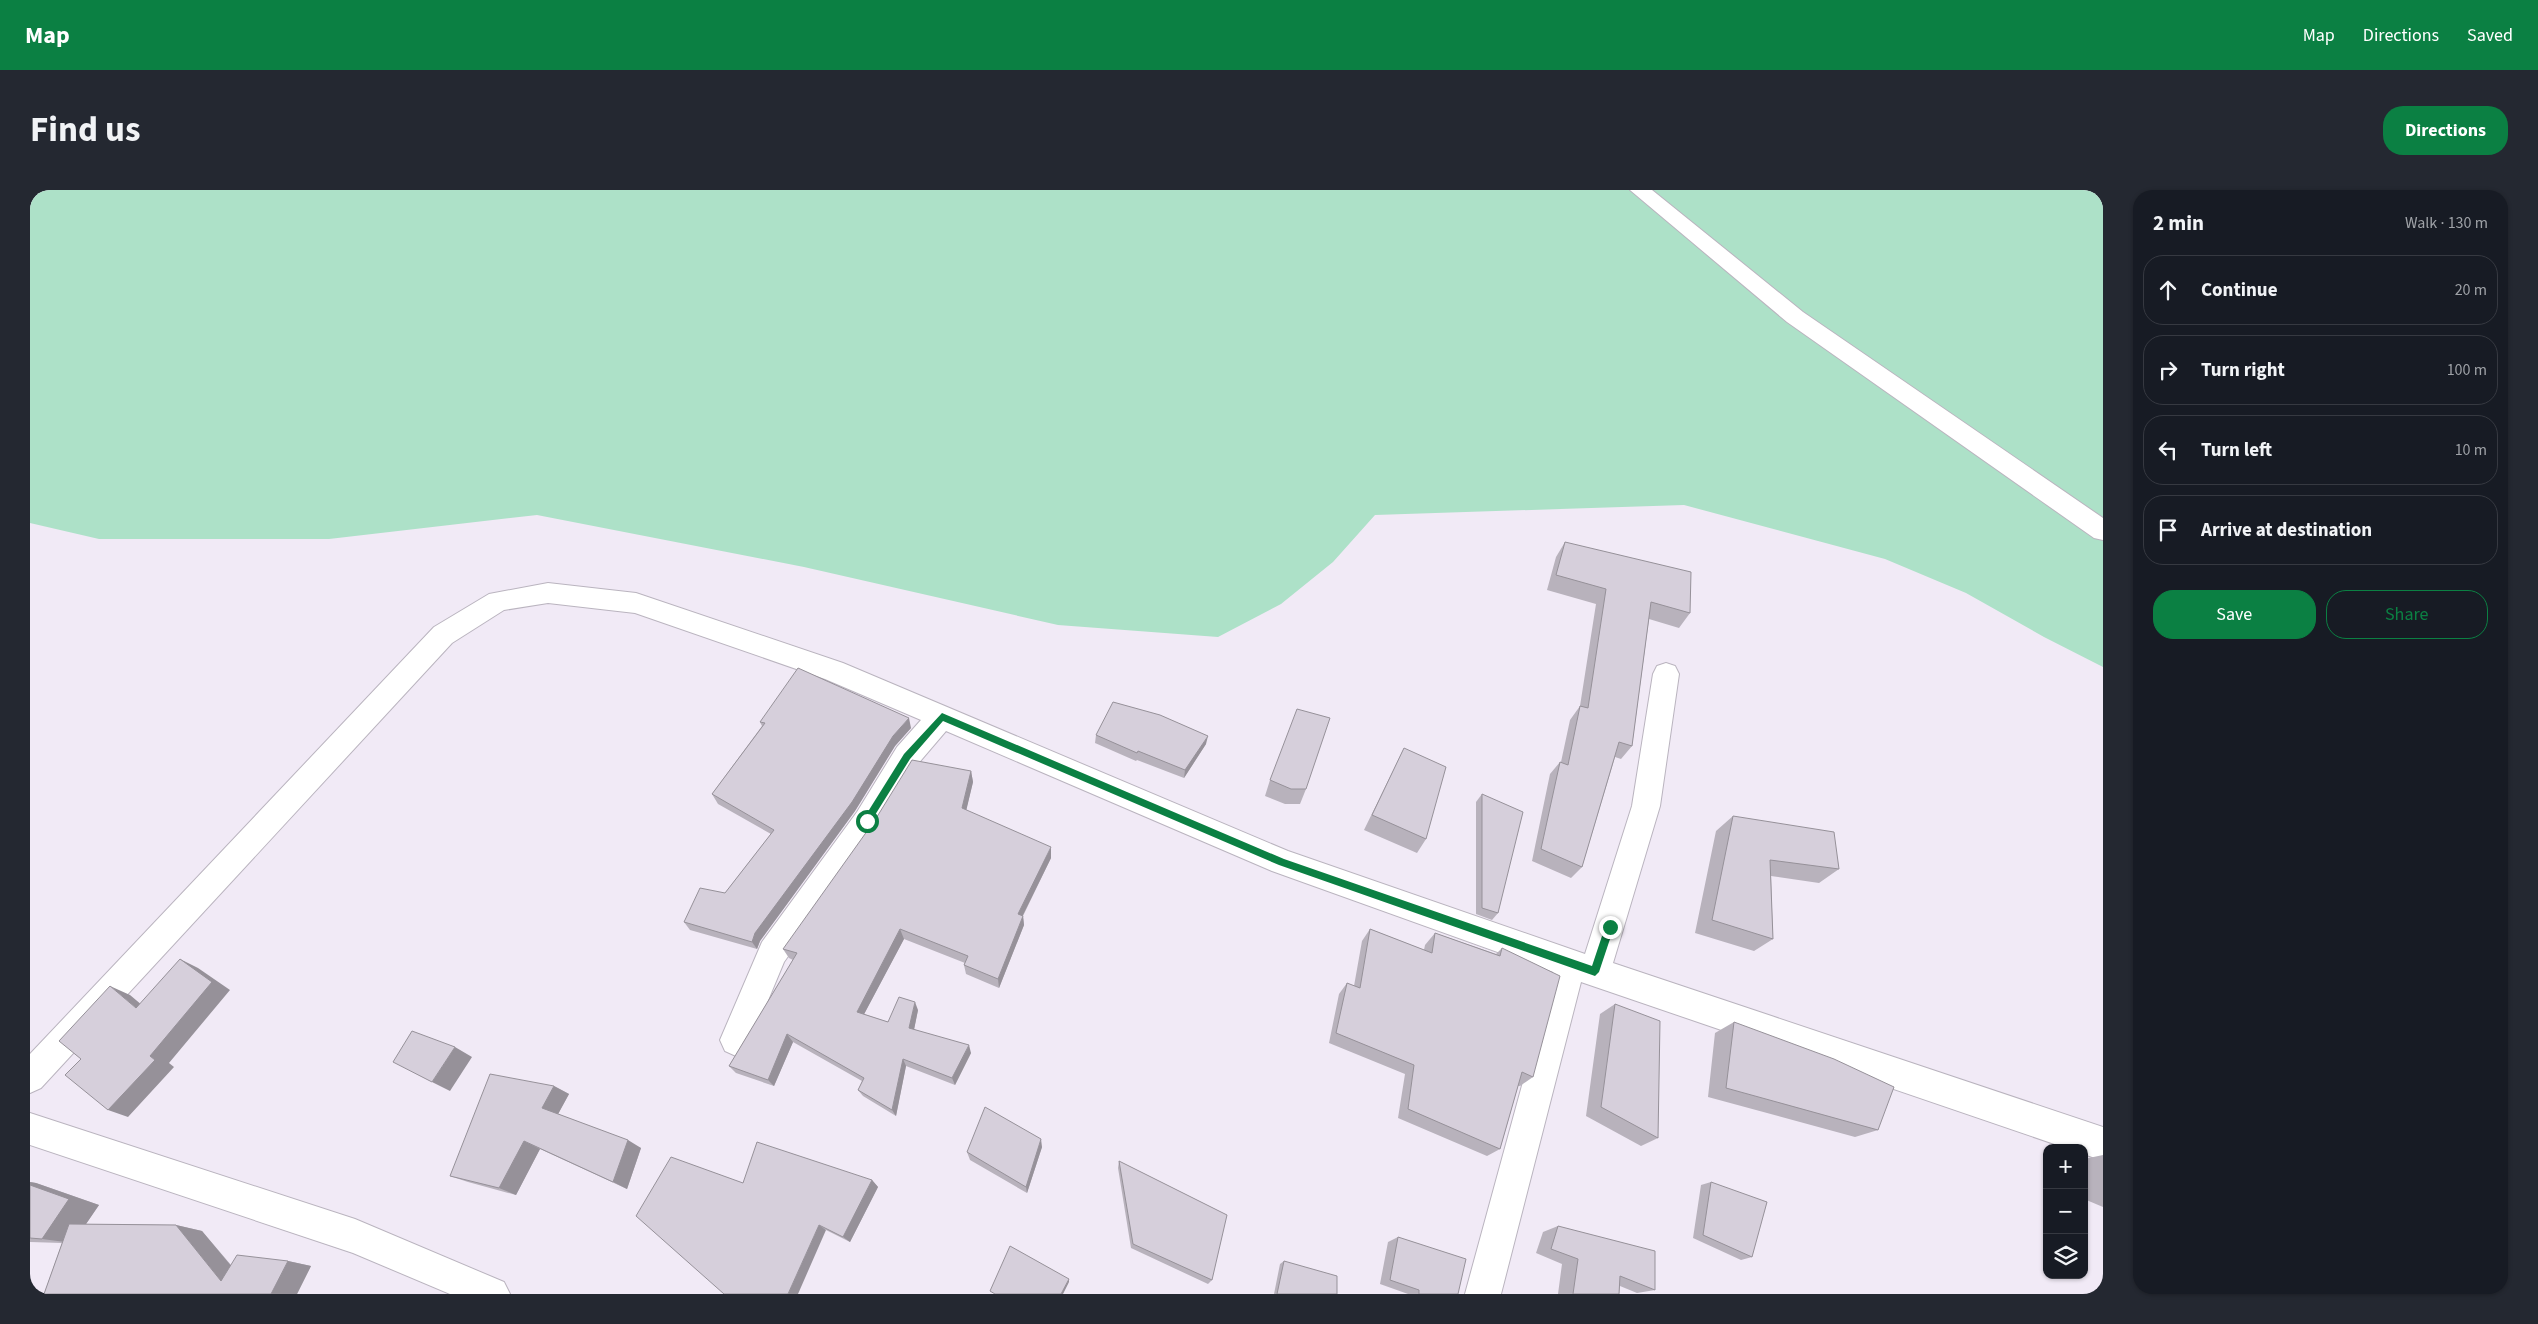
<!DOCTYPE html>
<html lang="en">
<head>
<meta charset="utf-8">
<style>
  body { margin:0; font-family:"Source Sans 3",sans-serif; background:#242831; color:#f1f3f6 }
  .controls { position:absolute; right:15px; bottom:15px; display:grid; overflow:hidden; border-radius:10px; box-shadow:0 1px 4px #0004 }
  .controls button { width:45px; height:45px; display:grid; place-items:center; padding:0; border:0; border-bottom:1px solid #363941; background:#171b24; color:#f1f3f6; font:25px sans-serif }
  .stop { position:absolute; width:15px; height:15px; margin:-11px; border:4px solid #0b8043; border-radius:50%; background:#fff }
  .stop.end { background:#0b8043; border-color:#fff; box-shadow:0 1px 5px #0008 }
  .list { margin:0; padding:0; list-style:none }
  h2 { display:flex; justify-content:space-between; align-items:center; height:65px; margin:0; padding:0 20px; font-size:21px }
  h2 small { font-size:16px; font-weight:400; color:#9ea1a6 }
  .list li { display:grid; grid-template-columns:32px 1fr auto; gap:15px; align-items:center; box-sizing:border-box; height:70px; margin:0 10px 10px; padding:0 10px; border:1px solid #363941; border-radius:20px }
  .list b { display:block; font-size:19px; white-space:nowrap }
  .list em { font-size:16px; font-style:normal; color:#9ea1a6 }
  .actions { display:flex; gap:10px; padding:15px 20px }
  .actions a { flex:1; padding:11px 0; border:1px solid #0b8043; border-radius:20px; text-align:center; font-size:18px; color:#0b8043 }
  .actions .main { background:#0b8043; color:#fff }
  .icon { flex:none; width:28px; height:28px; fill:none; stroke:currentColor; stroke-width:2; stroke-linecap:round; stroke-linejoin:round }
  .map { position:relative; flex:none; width:2073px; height:1104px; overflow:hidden; border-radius:20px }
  header { display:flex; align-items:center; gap:30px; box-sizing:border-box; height:70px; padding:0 25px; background:#0b8043; color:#fff }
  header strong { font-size:24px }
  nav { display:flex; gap:28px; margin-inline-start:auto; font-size:18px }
  .intro { display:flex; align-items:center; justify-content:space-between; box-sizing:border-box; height:120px; padding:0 30px }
  h1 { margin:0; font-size:35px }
  .button { padding:12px 22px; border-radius:20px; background:#0b8043; color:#fff; font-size:18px; font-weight:700 }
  main { display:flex; gap:30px; padding:0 30px }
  aside { flex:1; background:#171b24; border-radius:20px; box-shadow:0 1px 4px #0004 }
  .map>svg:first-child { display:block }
</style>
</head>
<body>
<header>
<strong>Map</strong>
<nav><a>Map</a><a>Directions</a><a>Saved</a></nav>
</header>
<div class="intro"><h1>Find us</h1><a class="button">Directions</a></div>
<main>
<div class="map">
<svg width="2073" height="1104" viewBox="0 0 2073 1104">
  <rect width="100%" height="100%" fill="#f1eaf6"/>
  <path fill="#ade1c8" d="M0 0H2073V477L2014 447 1936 403 1855 369 1654 315 1345 325 1303 372 1251 414 1188 447 1028 435 774 377 507 325 299 349H69L0 333Z"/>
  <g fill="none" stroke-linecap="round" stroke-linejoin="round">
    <defs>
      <path id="street" d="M1600 0H1622L1773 122 2073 328V350L2064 348 1757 132Z
        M518 393 606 403 813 473 1258 661 1555 764 1602 616 1623 484 1627 476 1636 473 1645 476 1649 484 1630 616 1583 773 2073 937V971L2054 964V958H2036L1551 792 1471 1104H1435L1523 782 1242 681 916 541 887 575 847 640 754 772 717 861 706 866 695 861 690 850 732 752 827 622 867 557 891 530 795 489 605 423 518 413 474 420 422 453 11 898 0 903V864L404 437 459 404Z
        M0 923 325 1029 474 1092 480 1104H420L323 1063 0 955Z"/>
    </defs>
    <use href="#street" stroke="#bab4bf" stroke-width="2"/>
    <use href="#street" fill="#fff" fill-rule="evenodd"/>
  </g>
  <path fill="#b8b2bc" d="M1535 352 1660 423 1649 438 1619 429 1602 556 1591 569 1585 567 1552 677 1541 688 1502 671 1520 584 1530 572H1531L1540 530 1550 516 1566 414 1517 400 1526 367Z
    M730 532 881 538 865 556 825 621 730 751 727 759 660 740 654 732 695 703 741 644 688 614 682 604 732 536Z
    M1066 545 1176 554 1154 588 1107 570 1106 571 1065 553Z
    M1374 558 1396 649 1387 663 1334 640Z
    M941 581 943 592 936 620 1021 668 993 726 994 735 969 798 936 784 934 775 935 773 874 749 834 824 858 832 888 820 884 839 941 863 925 895 876 876 866 926 833 906 828 900 832 891 763 852 744 896 706 883 699 876 763 770 759 768 753 759Z
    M1240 590 1276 599 1270 614H1255L1235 606Z
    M1452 604 1468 723 1462 730 1446 724V612Z
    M1703 626 1809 679 1789 693 1741 686 1743 749 1724 761 1665 743 1686 641Z
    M1340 739 1394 760 1395 755 1405 743 1466 764 1472 758 1503 887 1490 896H1488L1470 959 1457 966 1368 928 1375 884 1299 853 1309 804 1317 793 1324 796 1332 751Z
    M1585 814 1628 948 1611 956 1556 926 1570 824Z
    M1704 832 1848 940 1825 947 1678 907 1685 843Z
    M524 896 539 904 528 924 611 958 597 999 510 959 486 1005 438 992 420 986Z
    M1012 957 997 1003 940 970 937 962Z
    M2073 965V1017L2054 1009V969Z
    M1089 971 1182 1090 1178 1094 1101 1058 1088 978Z
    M842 990 848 997 820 1052 796 1040 713 993Z
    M0 992 6 993 69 1015 56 1034 146 1035 172 1041 201 1075 258 1071 281 1076 267 1104H14L32 1053 0 1052Z
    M1681 992 1722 1067 1711 1070 1663 1048 1671 995Z
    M1528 1036 1625 1100 1607 1103 1590 1096 1589 1104H1528L1532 1074 1506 1063 1513 1042Z
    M1368 1047 1428 1104H1378L1350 1094 1358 1052Z
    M1254 1071 1307 1104H1244L1250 1074Z"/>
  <path fill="#969199" d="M879 528 881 538 865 556 825 621 730 751 727 759 722 752 725 743 863 546Z
    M1178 546 1176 554 1154 588 1155 580Z
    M941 581 943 592 934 630 932 618Z
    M1021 657V668L989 733 988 724Z
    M993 726 994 735 969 798 968 789Z
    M870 739 874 749 831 830 827 822Z
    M150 769 168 778 200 800 139 873 144 877 98 927 78 920Z
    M80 796 100 805 125 826 106 818Z
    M885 812 888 820 883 845 879 838Z
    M757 844 763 852 744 896 738 890Z
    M939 855 941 863 925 895 922 888Z
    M425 857 442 867 420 901 402 892Z
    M873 869 876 876 866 926 862 920Z
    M524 896 539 904 527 926 512 918Z
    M1011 949 1012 957 997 1003 996 997Z
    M598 950 611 958 597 999 583 992Z
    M494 951 510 959 486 1005 469 998Z
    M842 990 848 997 820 1052 813 1047Z
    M0 992 6 993 69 1015 43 1053 12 1049 0 995Z
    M146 1035 172 1041 217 1095 191 1091Z
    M789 1035 796 1040 768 1104H758Z
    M258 1071 281 1076 267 1104H241Z
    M1039 1089V1092L1033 1104H1031Z"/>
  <path fill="#d6cfdb" stroke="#969199" d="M1535 352 1661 382 1660 423 1621 412 1602 556 1589 552 1552 677 1511 659 1530 572 1538 575 1550 516 1558 518 1576 399 1526 385Z
    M768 478 879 528 863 546 822 612 725 743 722 752 654 732 670 698 695 703 744 640 682 604 735 533 730 532Z
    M1083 512 1130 525 1178 546 1155 580 1108 561 1107 563 1066 545Z
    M1267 519 1300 528 1276 599H1261L1240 590Z
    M1374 558 1416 577 1396 649 1342 625Z
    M882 570 941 581 932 618 1021 657 988 724 993 726 968 789 934 775 938 766 870 739 827 822 858 832 869 807 885 812 879 838 939 855 922 888 873 869 862 920 828 900 834 888 757 844 738 890 699 876 767 763 753 759 845 630Z
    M1452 604 1493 622 1468 723 1452 718Z
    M1703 626 1804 642 1809 679 1740 670 1743 749 1682 730Z
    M1340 739 1402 763 1405 743 1470 766 1472 758 1530 786 1503 887 1492 882 1470 959 1378 919 1384 875 1306 843 1317 793 1330 798Z
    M150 769 182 792 120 866 125 870 78 920 35 885 51 869 29 851 80 796 106 818Z
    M1585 814 1630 831 1628 948 1571 917Z
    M1704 832 1804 869 1864 897 1848 940 1696 898Z
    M382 841 425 857 402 892 363 872Z
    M460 884 524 896 512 918 598 950 583 992 494 951 469 998 420 986Z
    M955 917 1011 949 996 997 937 962Z
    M727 952 842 990 813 1047 789 1035 758 1104H694L606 1026 641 967 713 993Z
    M1089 971 1197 1025 1182 1090 1103 1054Z
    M1681 992 1737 1012 1722 1067 1673 1045Z
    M0 995 39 1009 12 1049 0 1048Z
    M39 1034 146 1035 191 1091 207 1065 258 1071 241 1104H14Z
    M1528 1036 1625 1061V1100L1590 1086 1589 1104H1543L1548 1069 1521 1059Z
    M1368 1047 1436 1069 1428 1104H1389V1100L1360 1090Z
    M980 1056 1039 1089 1031 1104H965L960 1101Z
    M1254 1071 1307 1086V1104H1247Z"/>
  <path fill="#0b8043" d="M912 523 1254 669 1562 776 1576 734H1583L1584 737 1569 782 1565 786 1249 675 913 531 880 569 840 633H834V628L874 564Z"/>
</svg>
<div class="controls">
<button>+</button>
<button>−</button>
<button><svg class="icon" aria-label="layers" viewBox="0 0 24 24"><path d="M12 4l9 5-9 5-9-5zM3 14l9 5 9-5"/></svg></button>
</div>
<div class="stop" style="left:837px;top:631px"></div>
<div class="stop end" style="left:1580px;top:737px"></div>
</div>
<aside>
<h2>2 min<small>Walk · 130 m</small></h2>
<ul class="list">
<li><svg class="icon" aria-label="ahead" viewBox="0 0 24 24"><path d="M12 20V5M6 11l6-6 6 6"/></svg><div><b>Continue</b></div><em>20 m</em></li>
<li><svg class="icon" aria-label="right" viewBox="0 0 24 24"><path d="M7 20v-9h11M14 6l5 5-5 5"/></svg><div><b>Turn right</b></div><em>100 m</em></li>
<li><svg class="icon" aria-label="left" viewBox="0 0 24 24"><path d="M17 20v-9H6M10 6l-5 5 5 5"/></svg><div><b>Turn left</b></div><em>10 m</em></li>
<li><svg class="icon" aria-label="arrive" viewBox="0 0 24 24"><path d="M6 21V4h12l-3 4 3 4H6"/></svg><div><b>Arrive at destination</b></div></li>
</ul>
<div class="actions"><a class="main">Save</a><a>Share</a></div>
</aside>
</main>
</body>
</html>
